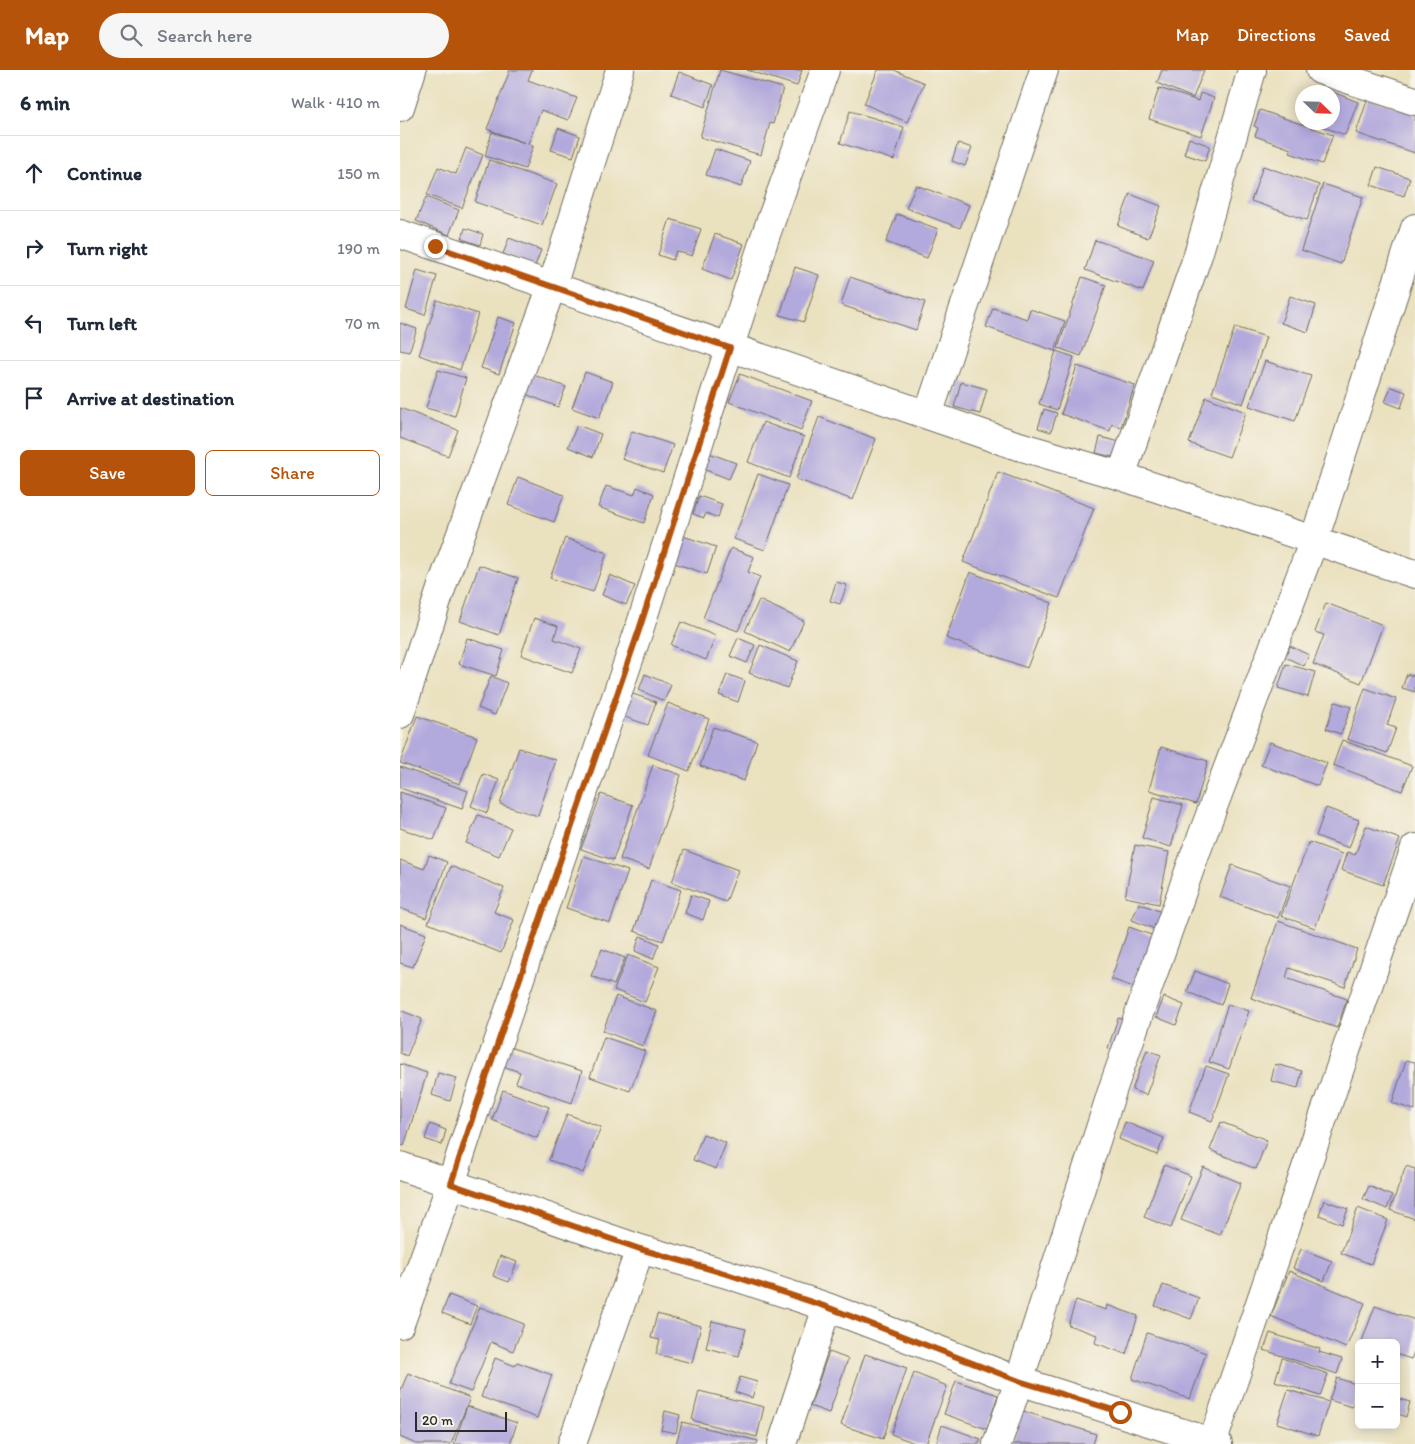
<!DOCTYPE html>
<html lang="en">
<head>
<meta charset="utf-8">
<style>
  body { margin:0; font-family:Itim,sans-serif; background:#f6f6f7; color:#1f2937 }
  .controls { position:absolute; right:15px; bottom:15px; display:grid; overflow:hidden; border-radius:8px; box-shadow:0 2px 12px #0003 }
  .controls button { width:45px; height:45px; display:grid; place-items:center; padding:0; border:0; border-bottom:1px solid #e0e1e3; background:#fff; color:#1f2937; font:25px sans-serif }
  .compass { position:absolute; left:895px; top:15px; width:45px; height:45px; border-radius:50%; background:#fff; box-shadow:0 2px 12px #0003; rotate:113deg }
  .scale { position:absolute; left:15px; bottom:12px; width:92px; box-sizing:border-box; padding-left:5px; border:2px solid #2b2b2b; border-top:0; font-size:14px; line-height:18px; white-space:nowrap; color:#2b2b2b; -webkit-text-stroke:4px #f7f3e8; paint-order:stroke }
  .stop { position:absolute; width:15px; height:15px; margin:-11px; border:4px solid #b45309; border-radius:50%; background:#fff }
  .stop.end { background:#b45309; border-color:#fff; box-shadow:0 1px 5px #0008 }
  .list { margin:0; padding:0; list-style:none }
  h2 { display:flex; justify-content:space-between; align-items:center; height:65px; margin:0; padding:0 20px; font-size:21px }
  h2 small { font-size:16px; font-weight:400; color:#747a83 }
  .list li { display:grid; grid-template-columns:32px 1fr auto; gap:15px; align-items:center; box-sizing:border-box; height:75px; padding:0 20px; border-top:1px solid #e0e1e3 }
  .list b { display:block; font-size:19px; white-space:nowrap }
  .list em { font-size:16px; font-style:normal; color:#747a83 }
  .actions { display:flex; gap:10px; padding:15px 20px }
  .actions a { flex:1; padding:11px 0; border:1px solid #b45309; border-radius:8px; text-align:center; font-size:18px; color:#b45309 }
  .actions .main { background:#b45309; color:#fff }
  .icon { flex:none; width:28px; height:28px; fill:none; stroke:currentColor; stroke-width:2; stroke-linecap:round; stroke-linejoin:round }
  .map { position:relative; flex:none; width:1015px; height:1374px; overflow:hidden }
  header { display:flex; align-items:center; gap:30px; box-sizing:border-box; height:70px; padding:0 25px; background:#b45309; color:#fff }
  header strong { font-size:24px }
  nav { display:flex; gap:28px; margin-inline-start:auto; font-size:18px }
  .search { width:350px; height:45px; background:#f6f6f7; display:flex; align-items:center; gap:12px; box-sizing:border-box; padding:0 18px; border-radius:28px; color:#747a83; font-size:19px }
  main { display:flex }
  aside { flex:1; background:#fff }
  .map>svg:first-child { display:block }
</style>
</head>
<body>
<header>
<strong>Map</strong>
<div class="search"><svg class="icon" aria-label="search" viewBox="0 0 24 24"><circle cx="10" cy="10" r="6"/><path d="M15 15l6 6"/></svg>Search here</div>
<nav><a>Map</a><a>Directions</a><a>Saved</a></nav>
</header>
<main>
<aside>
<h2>6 min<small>Walk · 410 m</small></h2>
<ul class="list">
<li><svg class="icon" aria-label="ahead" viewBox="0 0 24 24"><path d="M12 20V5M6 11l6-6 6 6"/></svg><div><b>Continue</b></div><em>150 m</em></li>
<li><svg class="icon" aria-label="right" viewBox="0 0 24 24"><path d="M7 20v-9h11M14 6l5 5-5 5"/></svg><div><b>Turn right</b></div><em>190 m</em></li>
<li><svg class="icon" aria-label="left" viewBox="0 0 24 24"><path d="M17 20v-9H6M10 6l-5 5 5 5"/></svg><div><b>Turn left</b></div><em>70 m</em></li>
<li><svg class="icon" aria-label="arrive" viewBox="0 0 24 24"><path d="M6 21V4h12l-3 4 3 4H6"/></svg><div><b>Arrive at destination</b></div></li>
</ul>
<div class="actions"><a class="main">Save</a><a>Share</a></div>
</aside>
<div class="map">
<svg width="1015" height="1374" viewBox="0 0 1015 1374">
  <rect width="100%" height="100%" fill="#f7f3e8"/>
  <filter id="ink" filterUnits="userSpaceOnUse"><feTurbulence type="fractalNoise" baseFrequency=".02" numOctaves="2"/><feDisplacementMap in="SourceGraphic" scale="10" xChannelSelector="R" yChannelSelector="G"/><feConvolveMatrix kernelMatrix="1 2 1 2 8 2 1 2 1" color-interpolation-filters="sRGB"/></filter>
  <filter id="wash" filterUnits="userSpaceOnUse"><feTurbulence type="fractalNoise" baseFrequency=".0096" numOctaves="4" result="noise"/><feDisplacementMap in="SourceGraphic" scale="20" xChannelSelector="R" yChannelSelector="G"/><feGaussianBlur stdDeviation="1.12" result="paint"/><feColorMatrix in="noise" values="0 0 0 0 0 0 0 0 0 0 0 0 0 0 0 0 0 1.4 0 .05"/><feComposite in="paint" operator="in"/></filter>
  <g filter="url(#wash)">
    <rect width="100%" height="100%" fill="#eae1bf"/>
    <g id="blocks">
      <path fill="#b2a9dc" d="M110 0H132L128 10 177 28 168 50 141 40 128 74 133 76 125 99 85 86 92 62 125 73 87 59Z
        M320 0 383 18 373 54 370 53 361 85 300 67Z
        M347 0H402L397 16Z
        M478 0H494L524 13 507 52 464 34Z
        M762 0H804L793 28 757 13Z
        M279 2 313 15 305 37 271 24Z
        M759 18 798 31 800 23 814 28 801 66 749 49Z
        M928 20 958 32 945 65 913 53 932 52V22H927Z
        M968 28 1015 43V83L956 63Z
        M860 40 933 65 922 94 890 83 891 79 855 66 858 58 854 56Z
        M450 41 504 57 494 90 440 73Z
        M158 58 180 66 173 87 151 80Z
        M789 68 810 76 805 91 784 84Z
        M558 73 572 78 565 96 552 91Z
        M66 78 83 85 62 138 27 125 38 97 56 104Z
        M315 79 350 91 341 117 306 105Z
        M89 90 157 114 142 155 75 132Z
        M863 96 919 115 907 150 851 131Z
        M977 97 1010 108 1004 126 971 115Z
        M923 114 963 127 941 194 901 180Z
        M516 115 569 135 560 158 506 138Z
        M730 124 761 136 748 168 718 156Z
        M26 127 59 140 49 165 16 151Z
        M497 144 538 159 527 188 486 172Z
        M270 149 301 159 292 186 276 181 273 190 258 185Z
        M65 158 83 164 80 175 62 169Z
        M315 164 344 174 331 210 302 199Z
        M109 168 141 180 135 196 103 184Z
        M695 170 754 190 743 221 685 200Z
        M395 197 419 205 404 252 380 245Z
        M17 200 37 206 25 245 6 239Z
        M450 207 525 232 516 260 441 235Z
        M682 207 706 215 681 286 658 278Z
        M890 226 916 235 908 262 881 253Z
        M37 230 78 244 60 300 19 285Z
        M593 238 627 249 630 239 665 251 655 281 586 257Z
        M98 247 116 253 99 304 81 298Z
        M0 253 17 259 9 282 0 280Z
        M835 257 866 267 843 334 812 323Z
        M656 281 674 287 657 340 639 334Z
        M865 291 911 306 895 351 849 336Z
        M677 296 735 315 721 357 712 354 710 361 661 344Z
        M38 300 66 308 55 346 26 338Z
        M185 302 213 312 199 348 172 338Z
        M131 304 166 317 158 337 123 323Z
        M340 304 412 331 401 360 329 332Z
        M561 312 587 319 580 344 554 337Z
        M991 317 1006 322 1001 338 985 332Z
        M806 327 846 342 829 387 789 373Z
        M0 338 58 360 48 386 0 368Z
        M644 339 657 343 651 362 638 358Z
        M419 347 476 369 453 430 396 409Z
        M363 352 404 367 389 408 348 392Z
        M177 355 201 364 193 387 168 377Z
        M232 361 273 375 263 403 222 389Z
        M700 367 720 372 716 388 696 383Z
        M309 383 336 393 329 409 303 399Z
        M598 402 694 438 659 528 563 492Z
        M358 404 388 415 365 480 334 469Z
        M118 407 164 425 154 452 108 435Z
        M206 416 234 425 237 417 254 424 244 453 198 437Z
        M299 426 322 434 318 448 306 443 304 448 293 444Z
        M283 466 316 477 307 504 274 493Z
        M165 468 207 483 193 522 150 508Z
        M331 478 354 487 348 502 360 507 338 561 303 548Z
        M79 495 118 508 99 565 60 551Z
        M570 502 652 533 627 598 546 568Z
        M210 505 235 516 226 535 202 525Z
        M436 512 447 515 440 534 430 531Z
        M359 530 404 551 390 582 345 561Z
        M926 533 983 555 961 613 913 594 924 565 915 562Z
        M134 548 158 556 154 569 181 579 172 603 121 585Z
        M281 552 316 566 306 590 271 575Z
        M67 568 104 580 96 606 59 594Z
        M338 568 355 575 347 593 330 586Z
        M360 575 398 591 387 618 349 603Z
        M890 576 909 585 904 596 885 587Z
        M886 594 915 602 908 627 878 618Z
        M245 604 271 615 264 631 239 620Z
        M327 604 345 611 338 632 319 625Z
        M1007 604 1015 606V622L1002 618Z
        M91 606 107 613 95 645 78 638Z
        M965 618 996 629 987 655 996 658 987 683 947 669Z
        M230 623 256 632 248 655 222 646Z
        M935 632 951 637 941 664 926 659Z
        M268 633 309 649 289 701 248 685Z
        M17 646 77 667 60 714 0 693Z
        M313 657 357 671 344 711 300 696Z
        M942 670 1012 696 1002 721 933 695Z
        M870 672 927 693 918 716 861 695Z
        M761 677 808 691 796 734 749 720Z
        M119 678 156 690 138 746 100 734Z
        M253 695 281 705 249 799 220 789Z
        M0 697 68 721 62 739 0 718Z
        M83 704 99 710 87 743 71 736Z
        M0 722 46 738 34 770 0 758Z
        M201 724 233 735 213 790 181 779Z
        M754 727 783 735 771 777 742 768Z
        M926 738 959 750 949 778 916 766Z
        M78 745 111 758 99 786 66 773Z
        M966 756 1000 769 983 815 941 800 947 782 955 785Z
        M909 772 942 784 915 858 881 846Z
        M735 775 769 782 759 834 725 827Z
        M284 780 338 800 326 832 272 812Z
        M29 785 47 792 26 848 0 838V790L24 799Z
        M184 786 228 801 210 853 166 838Z
        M832 795 890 816 878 848 820 827Z
        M51 796 104 818 94 842 114 850 101 883 28 853Z
        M251 810 281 820 263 871 234 861Z
        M291 825 309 831 303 850 285 843Z
        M739 833 764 843 757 860 732 850Z
        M878 851 957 879 945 917 889 898 886 908 947 929 937 958 851 928Z
        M0 854 26 864 13 897 0 893Z
        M729 857 757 867 739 919 711 909Z
        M240 866 259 874 253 889 235 881Z
        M202 879 225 888 214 915 191 906Z
        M228 885 259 897 245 932 214 920Z
        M795 901 828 914 821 935 787 922Z
        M216 926 257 941 243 976 203 961Z
        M764 927 784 935 776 955 756 947Z
        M828 934 849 941 829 999 809 992Z
        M0 940 22 949 7 986 0 983Z
        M718 948 728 951 718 981 708 978Z
        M204 967 245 981 230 1021 190 1007Z
        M106 976 182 1001 172 1033 116 1013 120 1002 100 995Z
        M747 980 761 985 746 1025 732 1020Z
        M1006 990 1015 992V1040L992 1033Z
        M0 994 27 1003 4 1076 0 1075Z
        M875 994 902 1001 898 1018 871 1011Z
        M806 996 829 1004 812 1051 789 1042Z
        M38 1003 57 1008 50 1031 32 1025Z
        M103 1020 149 1037 137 1068 92 1050Z
        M167 1044 201 1057 183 1103 149 1090Z
        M725 1052 764 1068 757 1085 719 1069Z
        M821 1052 867 1070 856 1099 810 1080Z
        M30 1054 46 1060 42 1075 25 1069Z
        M303 1064 326 1073 316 1099 293 1090Z
        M764 1095 791 1106 771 1158 744 1147Z
        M1006 1096 1015 1099V1149L990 1140Z
        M803 1097 841 1113 820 1165 781 1150Z
        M969 1116 992 1126 987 1139 963 1129Z
        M924 1130 948 1139 942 1154 919 1145Z
        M958 1138 988 1150 971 1194 941 1183Z
        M901 1179 932 1191 924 1211 893 1198Z
        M100 1186 117 1192 109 1212 93 1206Z
        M889 1201 965 1233 946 1278 871 1246Z
        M763 1215 799 1228 791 1249 755 1236Z
        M49 1225 77 1236 70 1254 42 1243Z
        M676 1230 706 1240 707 1235 738 1246 726 1284 695 1273 697 1265 668 1255Z
        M975 1236 1015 1250V1280L1011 1289 996 1284V1273H966L962 1271Z
        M80 1237 124 1254 113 1281 91 1272 71 1322 49 1314Z
        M257 1244 301 1256 292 1293 256 1284 260 1270 251 1268Z
        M312 1251 346 1259 339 1286 306 1278Z
        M747 1263 806 1283 790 1329 732 1309Z
        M870 1263 920 1279 919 1282 942 1289 937 1304 864 1280Z
        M429 1282 448 1289 429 1343 410 1336Z
        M465 1284 507 1298 483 1369 441 1355Z
        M95 1288 115 1296 117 1292 152 1305 137 1348 81 1327Z
        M882 1288 928 1304 920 1326 875 1311Z
        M8 1303 70 1328 51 1374H16L0 1367V1322Z
        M514 1303 547 1316 526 1374H517L491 1364Z
        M340 1307 357 1312 352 1328 335 1322Z
        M937 1308 959 1315V1331L955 1330 952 1337 929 1330Z
        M556 1311 598 1325 587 1359 544 1344Z
        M888 1320 929 1332 918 1366 877 1353Z
        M299 1321 364 1337 357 1367 292 1350Z
        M996 1328 1010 1332 1006 1347 996 1343Z
        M67 1336 117 1353 110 1374H54Z
        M265 1341 280 1345 276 1363 261 1360Z
        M623 1341 696 1364 693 1374H612Z
        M282 1352 358 1371 357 1374H276Z
        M542 1355 581 1369 579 1374H536Z"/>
    </g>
  </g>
  <g filter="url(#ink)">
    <use href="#blocks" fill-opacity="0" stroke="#6e6b5f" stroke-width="1"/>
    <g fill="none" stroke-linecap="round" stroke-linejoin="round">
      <defs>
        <path id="street" d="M920 0 1015 31
          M0 37 12 0
          M0 164 612 374 721 406 1015 504
          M528 345 644 0
          M721 406 798 185 852 0
          M0 644 44 510 152 216 220 0
          M0 1096 240 1179 327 1204 427 1237 619 1311 818 1374
          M0 1254 51 1114 77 1034 239 560 365 167 425 0
          M172 1374 240 1179
          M382 1374 427 1237
          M597 1374 619 1311 714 1015 793 790 914 470 1015 158
          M812 1374 1015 778"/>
      </defs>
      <use href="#street" stroke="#6e6b5f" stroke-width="30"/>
      <use href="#street" stroke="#fff" stroke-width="28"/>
    </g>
  </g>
  <g fill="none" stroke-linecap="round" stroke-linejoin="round" filter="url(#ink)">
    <path stroke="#b45309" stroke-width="6" d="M35 176 330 278 239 560 77 1034 51 1114 240 1179 327 1204 427 1237 619 1311 720 1342"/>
  </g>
</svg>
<div class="controls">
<button>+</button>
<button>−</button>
</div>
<svg class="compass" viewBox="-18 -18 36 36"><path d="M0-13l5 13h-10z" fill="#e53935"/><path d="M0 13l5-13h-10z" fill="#747a83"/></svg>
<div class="scale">20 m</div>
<div class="stop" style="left:720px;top:1342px"></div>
<div class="stop end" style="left:35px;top:176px"></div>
</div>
</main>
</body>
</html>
